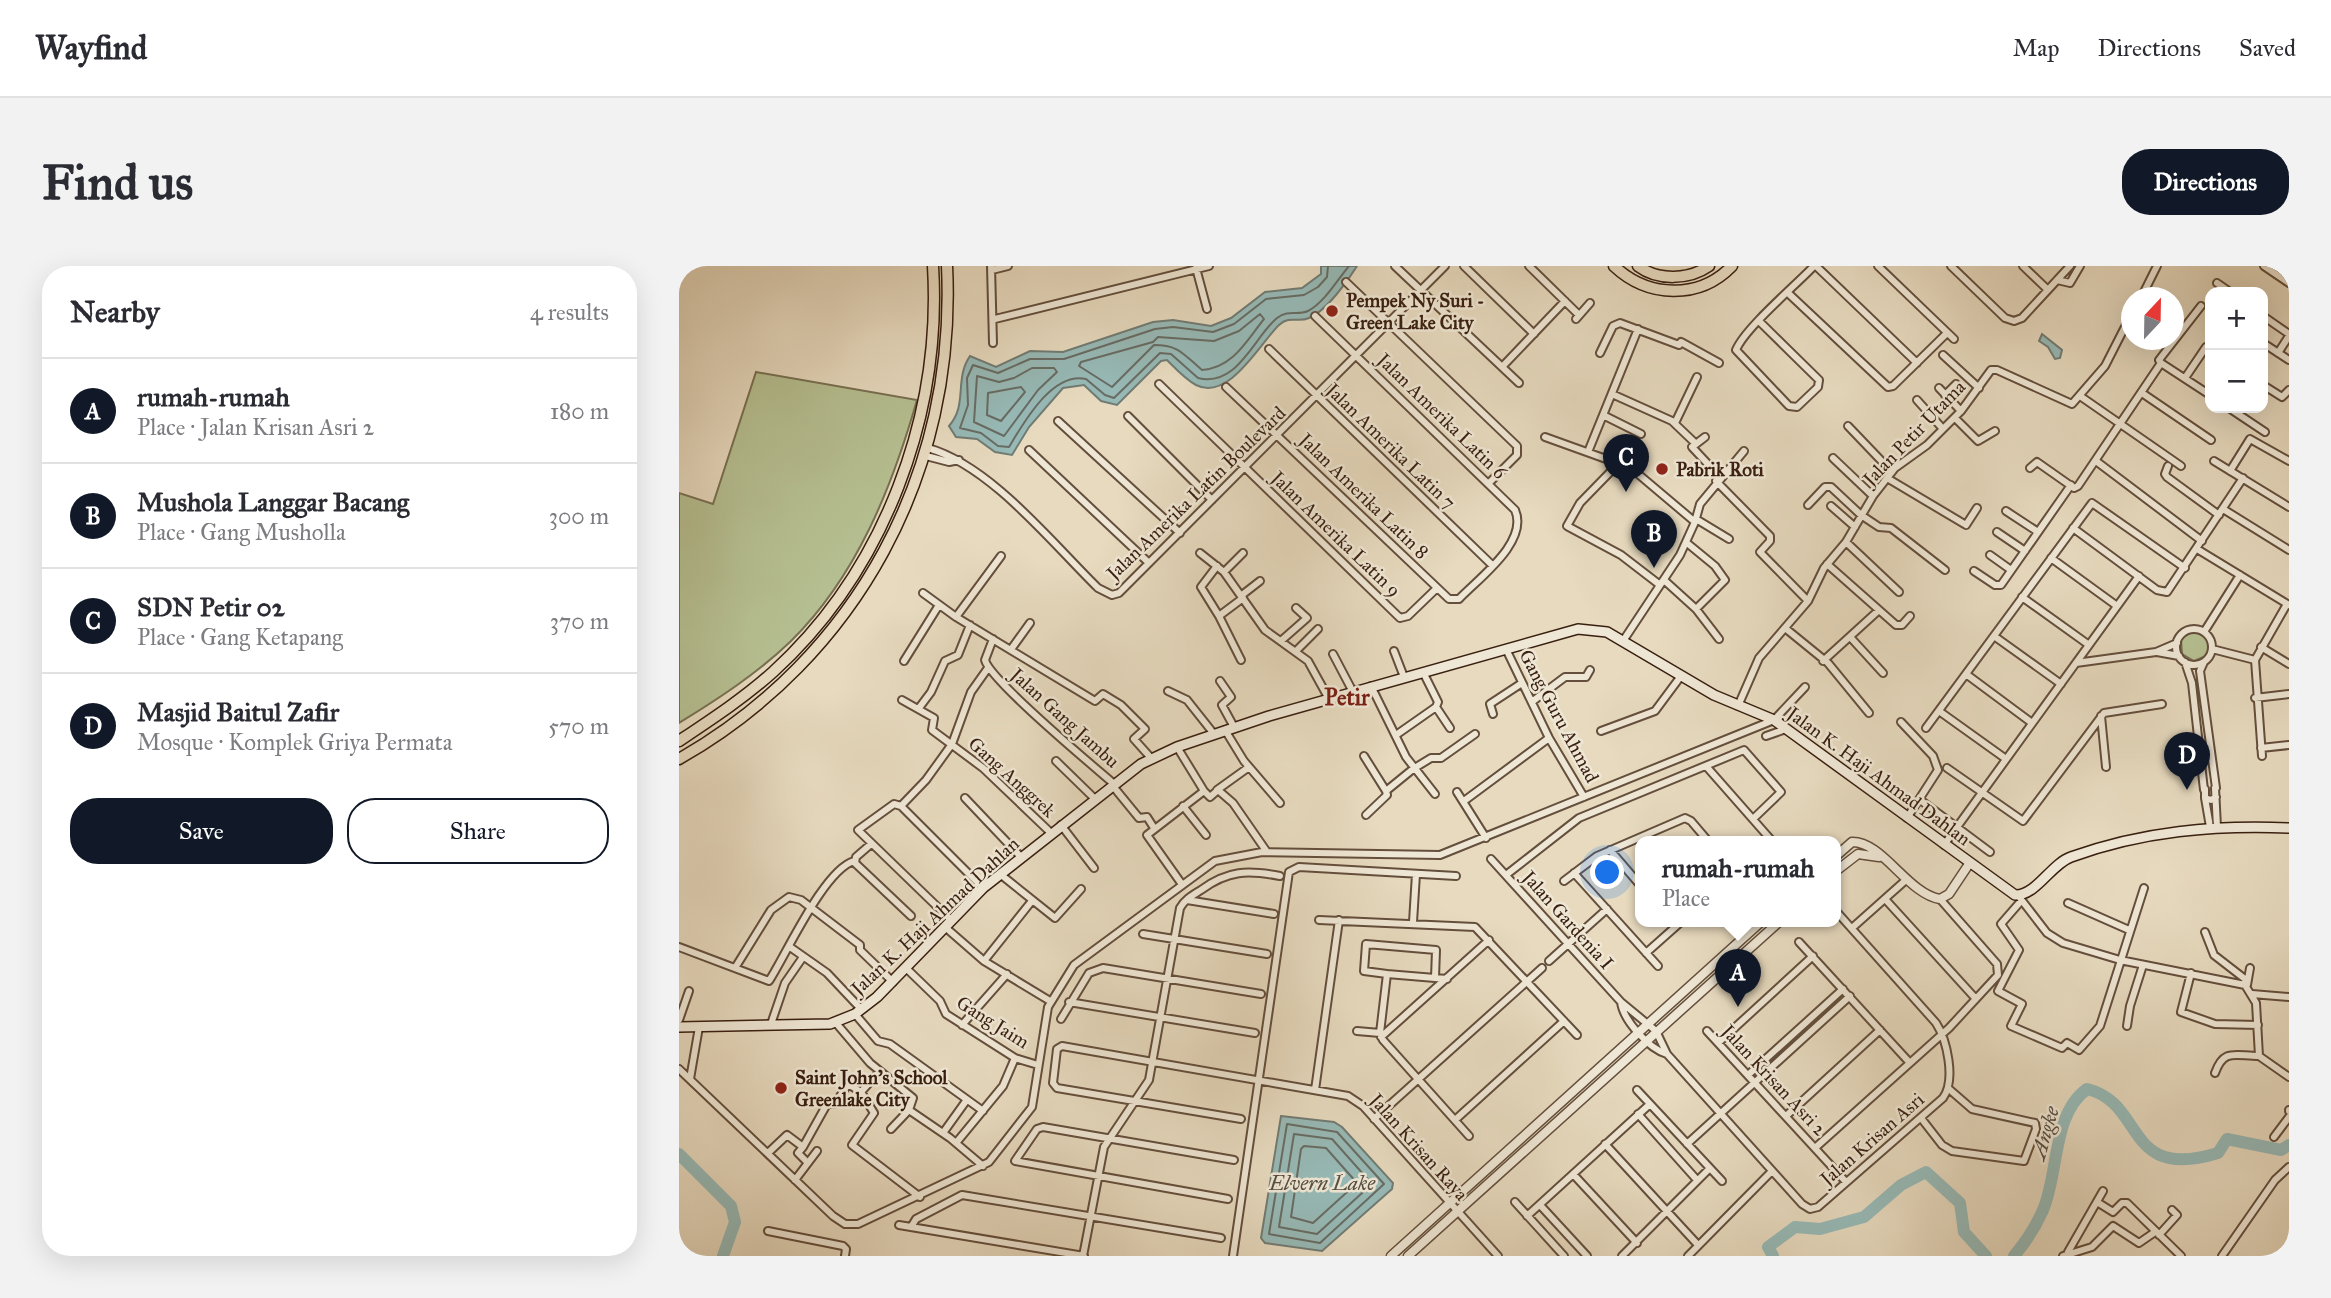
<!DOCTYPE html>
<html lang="en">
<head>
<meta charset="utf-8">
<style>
  body { margin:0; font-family:"IM FELL Great Primer",serif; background:#f2f2f3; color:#2b2b33 }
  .controls { position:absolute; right:21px; top:21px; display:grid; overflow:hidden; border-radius:14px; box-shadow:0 7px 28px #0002 }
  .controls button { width:63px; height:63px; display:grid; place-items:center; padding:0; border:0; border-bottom:2px solid #e1e1e2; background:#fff; color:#2b2b33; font:35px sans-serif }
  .compass { position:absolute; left:1442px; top:21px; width:63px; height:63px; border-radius:50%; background:#fff; box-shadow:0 7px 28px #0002; rotate:22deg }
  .you { position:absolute; left:929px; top:607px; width:24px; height:24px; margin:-18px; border:5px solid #fff; border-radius:50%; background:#1a73e8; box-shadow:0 0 0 10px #1a73e833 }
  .badge { display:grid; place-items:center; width:46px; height:46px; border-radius:50%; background:#111827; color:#fff; font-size:23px; font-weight:700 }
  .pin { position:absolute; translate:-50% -58px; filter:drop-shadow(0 2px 4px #0008) }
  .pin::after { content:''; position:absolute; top:37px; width:24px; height:21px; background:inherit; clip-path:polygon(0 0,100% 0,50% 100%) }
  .popup { position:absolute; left:956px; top:570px; width:206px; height:91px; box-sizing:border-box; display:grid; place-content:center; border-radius:14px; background:#fff; filter:drop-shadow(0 2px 5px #0005); font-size:23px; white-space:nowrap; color:#7c7c81 }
  .popup b { font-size:26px; color:#2b2b33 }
  .popup::after { content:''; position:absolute; left:50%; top:100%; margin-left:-14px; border:14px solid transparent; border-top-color:#fff }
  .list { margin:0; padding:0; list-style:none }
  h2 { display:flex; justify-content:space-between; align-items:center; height:91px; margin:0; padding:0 28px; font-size:30px }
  h2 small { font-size:23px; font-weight:400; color:#7c7c81 }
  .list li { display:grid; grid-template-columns:46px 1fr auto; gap:21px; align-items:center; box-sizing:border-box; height:105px; padding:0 28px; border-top:2px solid #e1e1e2 }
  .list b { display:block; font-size:26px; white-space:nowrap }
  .list p { margin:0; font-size:23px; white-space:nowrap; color:#7c7c81 }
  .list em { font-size:23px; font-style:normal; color:#7c7c81 }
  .actions { display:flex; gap:14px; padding:21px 28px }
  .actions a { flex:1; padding:16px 0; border:2px solid #111827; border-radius:28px; text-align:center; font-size:24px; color:#111827 }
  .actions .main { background:#111827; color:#fff }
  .map { position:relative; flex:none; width:1610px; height:990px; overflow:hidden; border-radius:28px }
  header { display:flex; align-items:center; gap:42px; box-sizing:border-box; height:98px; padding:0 35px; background:#fff; border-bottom:2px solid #e1e1e2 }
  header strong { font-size:33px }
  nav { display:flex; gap:38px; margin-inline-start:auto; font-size:24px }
  .intro { display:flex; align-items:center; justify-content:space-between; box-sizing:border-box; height:168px; padding:0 42px }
  h1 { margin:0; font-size:49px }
  .button { padding:18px 32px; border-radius:28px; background:#111827; color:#fff; font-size:24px; font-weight:700 }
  main { display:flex; gap:42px; padding:0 42px }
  aside { flex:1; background:#fff; border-radius:28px; box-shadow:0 7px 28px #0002 }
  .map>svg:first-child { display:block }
</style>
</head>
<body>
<header>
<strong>Wayfind</strong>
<nav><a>Map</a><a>Directions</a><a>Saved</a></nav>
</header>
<div class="intro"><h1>Find us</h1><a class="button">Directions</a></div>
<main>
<aside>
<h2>Nearby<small>4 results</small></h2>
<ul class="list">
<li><span class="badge">A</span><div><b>rumah-rumah</b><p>Place · Jalan Krisan Asri 2</p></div><em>180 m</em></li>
<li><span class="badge">B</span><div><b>Mushola Langgar Bacang</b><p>Place · Gang Musholla</p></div><em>300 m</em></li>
<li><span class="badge">C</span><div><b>SDN Petir 02</b><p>Place · Gang Ketapang</p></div><em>370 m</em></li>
<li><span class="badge">D</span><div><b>Masjid Baitul Zafir</b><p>Mosque · Komplek Griya Permata</p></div><em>570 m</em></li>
</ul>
<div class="actions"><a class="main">Save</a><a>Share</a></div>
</aside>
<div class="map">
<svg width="1610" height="990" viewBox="0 0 1610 990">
  <rect width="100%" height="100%" fill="#e7dabf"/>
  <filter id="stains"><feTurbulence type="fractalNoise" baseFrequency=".00286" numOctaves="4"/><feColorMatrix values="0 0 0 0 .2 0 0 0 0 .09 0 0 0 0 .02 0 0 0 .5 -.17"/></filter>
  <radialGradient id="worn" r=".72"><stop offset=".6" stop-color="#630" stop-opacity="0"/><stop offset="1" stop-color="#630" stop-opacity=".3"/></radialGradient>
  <path fill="#b6c092" stroke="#787051" stroke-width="2" d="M77 106 238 134C213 221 178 310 112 375 79 407 39 433 0 457V227L34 238Z
    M1512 363 1524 365 1532 377 1527 390 1515 395 1503 388 1502 374Z"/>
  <path fill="#97bab7" stroke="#717c74" stroke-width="2" d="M642 0H678C669 15 647 45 630 52 619 57 611 49 600 59 582 76 550 136 517 119 506 113 496 102 488 94L482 95 438 139 422 135 405 119 384 122 350 161 333 189 316 186 298 173 277 171 270 160C289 139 275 113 291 90L317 101 351 85 384 86 474 56 494 54 532 60 552 52 586 26 623 22 642 8Z
    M1363 68 1383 84 1381 92 1376 93 1369 81 1360 75Z
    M602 850 655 856 663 861 714 917 713 923 643 985 586 977 582 972Z"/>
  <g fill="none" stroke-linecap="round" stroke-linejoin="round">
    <path stroke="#686c64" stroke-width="2" d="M649 0 648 11 639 21 625 29 587 33 555 58 534 66 494 61 476 63 385 93H351L319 107 294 99 288 112 289 139 281 162 302 167 319 180 330 181C344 158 373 105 407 113L426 129 435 132 481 87 492 88 519 112C558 122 575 71 598 52 610 43 618 50 629 45 645 37 659 13 670 0
      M581 48 585 53C568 74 554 102 523 104 504 88 500 79 475 79L433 121 400 100 402 96 474 76 479 71 535 75 560 65Z
      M353 102H375L378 106 359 124 325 170 295 156 298 110 320 116 335 112Z
      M342 121 346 126 322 155 308 149 309 127Z
      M608 858 658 866 705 918 641 977 590 968Z
      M615 868 653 873 693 918 638 968 600 961Z
      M625 880 647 882 678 917 634 957 612 951 622 883Z"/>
    <path stroke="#97bab7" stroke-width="12" d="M0 888 52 940 56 956 44 990
      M1094 990 1089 981 1116 961 1141 963 1185 951 1222 919 1247 906 1281 937 1285 966 1307 990
      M1335 990C1346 977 1357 960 1364 944 1380 907 1373 848 1408 823 1467 837 1444 916 1539 887L1548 873 1602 884 1610 879"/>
    <defs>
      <path id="minor" d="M312 0 314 77
        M716 0 840 117
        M785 0 855 68
        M850 0 900 49
        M1137 0 1238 97
        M1199 0 1275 73
        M1272 0 1326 52 1335 55 1343 52 1391 0
        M1344 0 1369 24
        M1585 0 1610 17
        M517 2 528 43
        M313 4 329 0
        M1378 14 1391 17 1401 0
        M667 16 838 180V189L809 218
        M1538 17 1551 26
        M1109 27 1209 121 1214 120 1268 67
        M1462 32 1478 0
        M1584 50 1610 68
        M316 53 530 0
        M897 53 911 37
        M1081 56 1140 114 1139 121 1118 141 1110 140 1057 84C1066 62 1117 19 1135 0
        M1584 77 1610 94
        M590 83 813 299
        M921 87 934 60 941 57 1000 79 1002 76 1040 97
        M1599 87 1610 70
        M1264 89 1300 122
        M1482 97 1531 129
        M823 101 886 35
        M1506 112 1527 81 1531 82
        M480 118 721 352 729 350 758 322
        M1584 119 1603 131 1610 124
        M547 121 770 333H780C800 312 850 276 836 244L636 50
        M1260 122 1282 145
        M1463 127 1532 174
        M933 128 993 155 1016 177
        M1266 129 1277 118
        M1401 130 1502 200
        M1238 134 1264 163
        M1550 142 1586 166
        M924 149 962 168
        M449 150 533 234
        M1276 152 1299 175 1316 165
        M379 155 501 267
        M996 157 1018 111
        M1169 160 1213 206
        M866 171 952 202 1016 256 1001 289 944 375
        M1026 171 1013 181 1041 211
        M249 182C312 200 372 276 419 322L433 329 440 327 766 0
        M350 184 470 297
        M909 186 959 63
        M247 190 270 196 280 194
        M1154 192 1194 230
        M1417 195 1523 275
        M1535 195 1610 241
        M938 199 901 237 888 260 942 289 981 319
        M1489 200 1486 208 1488 211 1540 249
        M1351 202 1358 196 1395 222 1399 220 1482 97 1480 94 1522 40
        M1551 205 1571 173 1610 195
        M1208 212 1287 259 1298 242
        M1037 215 1091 270V275L1081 286 1129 335
        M1129 239 1146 221H1152L1182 249 1200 261 1212 262 1266 304
        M1152 240 1176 261
        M1544 243 1610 284
        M1327 245 1359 266
        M1017 253 1050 273
        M1016 256 1021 238 1065 185
        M1394 262 1478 324 1488 326 1564 212
        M1318 266 1346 285
        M1167 276 1220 326
        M1008 277 1036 300 1046 314 1017 343
        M1518 283 1610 339
        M521 287 545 306 586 364 629 395 650 433
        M1311 289 1332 304
        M1372 292 1438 340
        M1148 298 1217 359H1223L1231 350
        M538 300 522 321 540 350
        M1295 305 1316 319H1322L1392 219
        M545 306 564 287
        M985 314 1017 343 1040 373
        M244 327 277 351 416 435 424 428 442 439 466 463 455 473 472 492
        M563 329 581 315
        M1343 331 1410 379
        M277 351 322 290
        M1106 362 1149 397 1190 447
        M1497 381a18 18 0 1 1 36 0a18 18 0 1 1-36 0Z
        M1525 366 1561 309
        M1315 370 1382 418
        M1172 372 1204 407
        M314 373 306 394C311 414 412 498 435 518
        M603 374 628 352 617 342
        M1582 381 1610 398
        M333 382 351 357
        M827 383 870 472 905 531
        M1533 383 1576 394 1583 490
        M617 385 639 363
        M715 385 725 411
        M1478 386 1500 390
        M654 388 674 426
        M562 394 540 350 564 332
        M1576 394 1608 338
        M225 395 260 339
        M1144 395 1200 344
        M1506 396 1513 417 1525 524
        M1525 396 1521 405 1537 522
        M1397 397 1477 386 1498 377
        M744 406 759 436 757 441 771 462
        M1287 408 1353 457
        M541 415 552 431 543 439 555 461
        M692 420 727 491 756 528
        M489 425 508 434 535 468
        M1576 432 1610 428
        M223 434 255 452 253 464 304 502 372 567
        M854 435 886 411H907L911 404
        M1059 440 1080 392 1129 335 1145 302 1167 276 1194 230 1216 202 1248 179 1282 145 1312 104H1318L1393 138 1426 100 1452 49
        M240 442 252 426 266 395 279 389 291 359
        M1260 445 1327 493
        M814 448 811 438 843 417
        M1422 450 1427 501
        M1222 456 1254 490 1259 504 1228 552
        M1247 462 1413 237 1506 302
        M546 464 565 495 601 537
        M922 465 976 445 1002 410
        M717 469 757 441
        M1087 470 1107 463
        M498 481 525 525
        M1582 482 1610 479
        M685 490 707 525
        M377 495 416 533
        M1027 500 1093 575
        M1268 502 1344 555 1425 447 1483 438
        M433 519 460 552 468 551 475 562
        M1536 522 1538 561
        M1526 523V532L1532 534 1537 531
        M538 524 570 501
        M778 526 807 572
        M286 532 342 591
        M1526 532 1531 561
        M785 535 870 472
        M1244 536 1311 586
        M222 540 304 622
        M504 540 527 569
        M687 549 708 529 707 525 734 503 752 492H762L796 468
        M382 559 415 602
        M192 578 177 591 176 597 232 650
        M1265 579 1460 310
        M931 584 961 619
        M812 593 942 736
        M895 607 979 700
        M321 608 376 652 402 623
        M827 609 900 552 1065 484 1102 526 1074 553
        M885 615 918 590 1006 552 1012 555 1029 575
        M502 617 468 569 525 525 531 531 539 524 554 537 588 586
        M1341 632 1368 667 1384 677 1441 694 1566 719
        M1206 633 1297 733
        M508 634 595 648
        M1342 635 1322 658 1340 684 1319 725 1343 738 1332 760 1383 782 1388 777 1400 784 1421 760 1465 622
        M1389 637 1450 664
        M272 654 179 564 215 538 222 540 247 514 273 478 292 426 309 402
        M640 654 796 661 898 769
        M734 656 737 608
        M266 661 305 695 371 735
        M1173 662 1228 613
        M1526 666 1535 689 1566 713V719L1577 737 1580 790 1610 811
        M464 668 588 688
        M1120 676 1231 797
        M0 681 90 715C108 687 145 604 175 595
        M111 681 148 707 182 743
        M967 687 1003 655
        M305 695 352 636
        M870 695 928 643
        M56 702 92 644 110 631 122 634 181 679V684L214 716
        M228 703 261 735 267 748 336 792 359 799
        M1512 707 1502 746 1536 758 1579 759
        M708 708 768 713
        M1568 719 1571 702
        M1573 728 1610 731
        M390 736 576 767
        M176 748 199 775 211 778 304 845
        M382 753 410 707 424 702 582 728
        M0 754 10 725
        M157 757 191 797 234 832 230 844 271 872 304 900
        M92 758 106 717 124 691
        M283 759 328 708
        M1448 760 1451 740 1464 699
        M678 765 701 767 704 774 790 870
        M1028 765 1167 916
        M701 767 708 708 685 705 687 678 757 684 756 712
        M702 771 810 674
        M1039 777 1134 690
        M988 788C970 783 944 754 942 736L977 765 988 788 1123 938 1131 943 1139 941 1264 832C1277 814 1268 774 1257 757L1157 645
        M0 803 154 950 166 958H179L310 896 353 841 369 741 395 699 536 595 583 586 761 589 1095 454 1126 421
        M201 805 182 826 195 847 173 879 241 931
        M1536 807C1545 782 1556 790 1580 790
        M1069 809 1164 723
        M11 813 20 761
        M636 824 660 654
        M958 824 1043 915
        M1610 844V845
        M959 848 1018 914
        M1107 850 1201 764
        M1242 852 1263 879 1273 885 1345 895 1357 863 1356 857 1293 843 1270 823
        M562 853 378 822 374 817 378 783 383 780 669 830 684 840 819 990
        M695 853 863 702
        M776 854 885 755
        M212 863 230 844
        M264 867 287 835
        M1595 871 1610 851
        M277 877 324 820 336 792
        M926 878 1019 979
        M1008 878 1171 730
        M124 881 119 887 129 897
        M1136 882 1270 762 1319 709 1318 698 1261 633
        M89 887 108 869 124 881 148 838H156L169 818 182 826
        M894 908 958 977
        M116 914 138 885
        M549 933 336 895 358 863 364 861 555 894
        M836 936 885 990
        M1418 936 1434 946 1443 937H1448L1502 990
        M861 939 908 990
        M848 950 971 838
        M220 959 405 990
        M232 961 237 953 283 929 542 972
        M89 965 164 980 167 983 166 990
        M1480 969 1498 949 1493 944
        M1389 986 1424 925
        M404 990 425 881 470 814 501 642C506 633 514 629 522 624 549 604 569 604 601 610
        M554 990 610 606 620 601 777 610
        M943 990 1030 903
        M1009 990 1093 905
        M1384 990 1413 981 1434 960 1460 977 1476 966
        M1543 990 1596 914 1610 901"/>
      <path id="tertiary" d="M0 4 1 0
        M1157 590 1173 576C1203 575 1229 628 1261 633L1270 628 1290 598
        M1157 605 1179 588 1200 591
        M712 990 1083 655
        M729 990 1101 655"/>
      <path id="secondary" d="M0 761 151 758 176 748 198 731 304 622 462 498 498 481 590 450 899 363 928 366 1035 429 1095 454 1336 629C1357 630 1372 598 1392 591 1464 565 1535 559 1610 562"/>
      <path id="primary" d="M935 0C969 32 1020 34 1053 0
        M959 0C979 15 1010 14 1030 0
        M0 475C33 453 65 432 94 406 206 304 263 149 254 0
        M0 493C179 391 278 205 268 0"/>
    </defs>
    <use href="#minor" stroke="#644e3c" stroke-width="10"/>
    <use href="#tertiary" stroke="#644e3c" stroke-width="11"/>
    <use href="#secondary" stroke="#391f10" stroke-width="12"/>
    <use href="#primary" stroke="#391f10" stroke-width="13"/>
    <use href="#minor" stroke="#efe7d5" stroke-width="6"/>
    <use href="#tertiary" stroke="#efe7d5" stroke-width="8"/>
    <use href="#secondary" stroke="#efe7d5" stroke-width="9"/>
    <use href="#primary" stroke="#e7dabf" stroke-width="10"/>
  </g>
  <g fill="#8f2418" stroke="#efe7d5" stroke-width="2.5">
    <circle cx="653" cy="45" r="7"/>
    <circle cx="983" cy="203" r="7"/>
    <circle cx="102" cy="822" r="7"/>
  </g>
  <g text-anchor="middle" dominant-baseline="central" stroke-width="5" stroke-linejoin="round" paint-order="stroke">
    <g font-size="19" font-weight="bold" fill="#391f10" stroke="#efe7d5" text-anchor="start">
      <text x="667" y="34">Pempek Ny Suri -<tspan x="667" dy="22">Green Lake City</tspan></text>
      <text x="997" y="203">Pabrik Roti</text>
      <text x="116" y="811">Saint John's School<tspan x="116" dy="22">Greenlake City</tspan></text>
    </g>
    <g font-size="19" fill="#391f10" stroke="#efe7d5">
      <text transform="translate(763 150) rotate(44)">Jalan Amerika Latin 6</text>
      <text transform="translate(1235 167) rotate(-46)">Jalan Petir Utama</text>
      <text transform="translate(712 180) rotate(44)">Jalan Amerika Latin 7</text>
      <text transform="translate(517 227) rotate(-44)">Jalan Amerika Latin Boulevard</text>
      <text transform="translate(685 230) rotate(44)">Jalan Amerika Latin 8</text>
      <text transform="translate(657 268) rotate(44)">Jalan Amerika Latin 9</text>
      <text transform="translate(880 450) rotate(62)">Gang Guru Ahmad</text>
      <text transform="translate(386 452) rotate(42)">Jalan Gang Jambu</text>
      <text transform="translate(1200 510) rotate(36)">Jalan K. Haji Ahmad Dahlan</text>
      <text transform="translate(333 511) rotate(42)">Gang Anggrek</text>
      <text transform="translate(256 650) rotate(-43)">Jalan K. Haji Ahmad Dahlan</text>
      <text transform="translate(889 654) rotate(48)">Jalan Gardenia I</text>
      <text transform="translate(314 756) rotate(32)">Gang Jaim</text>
      <text transform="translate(1095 814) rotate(47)">Jalan Krisan Asri 2</text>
      <text transform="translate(1193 873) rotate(-41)">Jalan Krisan Asri</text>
      <text transform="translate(740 881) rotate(48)">Jalan Krisan Raya</text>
    </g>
    <g font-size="21" font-style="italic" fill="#554e42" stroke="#efe7d5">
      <text transform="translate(1366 867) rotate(-74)">Angke</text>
      <text x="643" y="917">Elvern Lake</text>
    </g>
    <g font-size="23" font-weight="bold" fill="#7a1f14" stroke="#efe7d5">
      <text x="668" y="431">Petir</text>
    </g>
  </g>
  <rect width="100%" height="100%" filter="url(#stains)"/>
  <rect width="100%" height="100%" fill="url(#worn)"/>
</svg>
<div class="controls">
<button>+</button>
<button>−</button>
</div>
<svg class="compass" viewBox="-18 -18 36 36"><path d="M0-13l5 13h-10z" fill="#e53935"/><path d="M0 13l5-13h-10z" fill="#7c7c81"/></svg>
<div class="you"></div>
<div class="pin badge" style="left:1059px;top:741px">A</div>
<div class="popup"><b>rumah-rumah</b>Place</div>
<div class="pin badge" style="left:975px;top:302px">B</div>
<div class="pin badge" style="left:947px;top:226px">C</div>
<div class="pin badge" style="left:1508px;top:524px">D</div>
</div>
</main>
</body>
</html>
